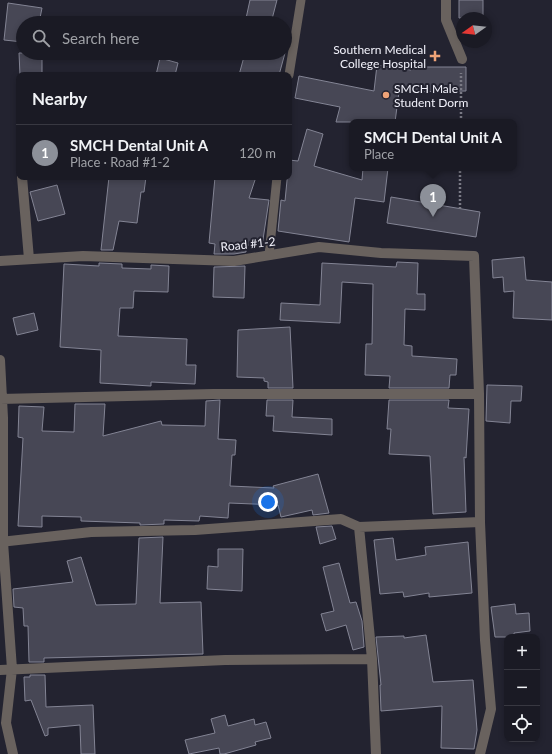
<!DOCTYPE html>
<html lang="en">
<head>
<meta charset="utf-8">
<style>
  body { margin:0; font-family:Lato,sans-serif; background:#23232c; color:#f1f3f6 }
  .controls { position:absolute; right:12px; bottom:12px; display:grid; overflow:hidden; border-radius:8px; box-shadow:0 2px 6px #0003 }
  .controls button { width:36px; height:36px; display:grid; place-items:center; padding:0; border:0; border-bottom:1px solid #383841; background:#1a1a24; color:#f1f3f6; font:20px sans-serif }
  .compass { position:absolute; left:456px; top:12px; width:36px; height:36px; border-radius:50%; background:#1a1a24; box-shadow:0 2px 6px #0003; rotate:255deg }
  .you { position:absolute; left:268px; top:502px; width:14px; height:14px; margin:-10px; border:3px solid #fff; border-radius:50%; background:#1a73e8; box-shadow:0 0 0 6px #1a73e833 }
  .badge { display:grid; place-items:center; width:26px; height:26px; border-radius:50%; background:#8c9099; color:#fff; font-size:13px; font-weight:700 }
  .pin { position:absolute; translate:-50% -33px; filter:drop-shadow(0 1px 2px #0008) }
  .pin::after { content:''; position:absolute; top:21px; width:14px; height:12px; background:inherit; clip-path:polygon(0 0,100% 0,50% 100%) }
  .popup { position:absolute; left:349px; top:119px; width:168px; height:52px; box-sizing:border-box; display:grid; place-content:center; border-radius:8px; background:#1a1a24; filter:drop-shadow(0 1px 3px #0005); font-size:13px; white-space:nowrap; color:#9fa1a6 }
  .popup b { font-size:15px; color:#f1f3f6 }
  .popup::after { content:''; position:absolute; left:50%; top:100%; margin-left:-8px; border:8px solid transparent; border-top-color:#1a1a24 }
  .list { margin:0; padding:0; list-style:none }
  h2 { display:flex; justify-content:space-between; align-items:center; height:52px; margin:0; padding:0 16px; font-size:17px }
  h2 small { font-size:13px; font-weight:400; color:#9fa1a6 }
  .list li { display:grid; grid-template-columns:26px 1fr auto; gap:12px; align-items:center; box-sizing:border-box; height:56px; padding:0 16px; border-top:1px solid #383841 }
  .list b { display:block; font-size:15px; white-space:nowrap }
  .list p { margin:0; font-size:13px; white-space:nowrap; color:#9fa1a6 }
  .list em { font-size:13px; font-style:normal; color:#9fa1a6 }
  .icon { flex:none; width:22px; height:22px; fill:none; stroke:currentColor; stroke-width:2; stroke-linecap:round; stroke-linejoin:round }
  .map { position:relative; flex:none; width:552px; height:754px; overflow:hidden }
  .search { position:absolute; background:#1a1a24; box-shadow:0 2px 6px #0003; left:16px; top:16px; width:276px; height:44px; display:flex; align-items:center; gap:10px; box-sizing:border-box; padding:0 14px; border-radius:22px; color:#9fa1a6; font-size:15px }
  .panel { position:absolute; background:#1a1a24; box-shadow:0 2px 6px #0003; left:16px; top:72px; width:276px; height:108px; border-radius:8px }
  .map>svg:first-child { display:block }
</style>
</head>
<body>
<div class="map">
<svg width="552" height="754" viewBox="0 0 552 754">
  <rect width="100%" height="100%" fill="#232330"/>
  <path fill="#474755" stroke="#838494" d="M250 0H277L271 23H245Z
    M459 0H483V18H459Z
    M8 3 42 8 39 23H23V42L4 40Z
    M19 53H42V75H20Z
    M245 53H285L279 75H239Z
    M160 58 178 63 175 75H156Z
    M377 65 411 70V67H466V91L399 92 395 122H336L340 107 295 98 299 76 374 91Z
    M307 129 323 134 314 166 362 180 363 168H388L384 202 355 198 349 242 278 231 281 200 285 201 289 160 298 161Z
    M109 177H146L144 192H141L137 223 119 221 113 250H101Z
    M215 177H256L249 198 269 200 262 246 246 245V252L234 254H214L215 244 209 243Z
    M57 185 65 214 38 221 30 192Z
    M391 197 480 212 476 237 387 223Z
    M524 257 526 280 552 282V320L513 318 514 291 504 292 503 277 493 278 492 260Z
    M397 262 418 263 417 294H425V310L405 309 404 345 412 346V356L457 359 456 375H450L449 388H389L390 376 365 375 366 344H372L373 284 342 282 340 323 280 320 281 303 320 305 322 263 396 267Z
    M99 263 122 264V268L151 269V265L169 266 168 292 134 291 133 308H120L118 336 187 339 186 365H196L195 384 151 382V386L100 383 101 350 60 347 64 264 99 266Z
    M245 266 244 298 213 297 214 267Z
    M34 313 38 330 17 335 13 318Z
    M290 327 293 388H268V382L264 381V378L237 377 238 330Z
    M487 385 522 386 521 401H511L510 423 486 421Z
    M220 400 218 439 236 440 235 455H232L230 486 274 488 273 486 318 474 329 513 313 515 312 510 281 517 278 505 229 503 228 518 200 516 199 521 164 520V524L140 525V523L81 521V517L42 516V527L18 526 23 438 18 437 19 406 44 407 42 431 74 432 75 404H105L103 436 161 421 162 425 205 426 206 401Z
    M267 400H293L292 417 332 419V435L273 431 274 416H266Z
    M389 400H449L448 408 469 409 466 458 464 457 466 512 433 514 430 456 389 454 391 429H387Z
    M332 526 336 539 320 544 316 527Z
    M163 537 160 603 201 602 203 654 44 658V662H29L28 626H24L23 608 14 607 13 589 73 582 67 561 81 557 96 605 136 604 139 538Z
    M393 538 396 560 426 555 425 547 468 542 472 593 429 597V593L404 597 403 592 380 594 374 540Z
    M218 549H243L242 591 207 589 208 566 218 567Z
    M339 563 350 603 356 602 362 621 364 647 353 650 346 625 326 631 321 614 334 611 323 567Z
    M515 604 516 614 529 613 530 631 514 633V637H495L491 607Z
    M426 635 433 682 473 680 477 730 474 749 441 748 442 706 381 711 380 685H381L376 637 404 636V638Z
    M30 675H45L46 707 93 705 95 754H81L80 725 48 728V735L45 736 31 700 25 701 24 677H30Z
    M225 715 228 726 254 719 255 725 266 722 271 738 255 742 256 745 224 754H220L219 748 189 754 185 740 215 733 211 719Z"/>
  <g fill="none" stroke-linecap="round" stroke-linejoin="round">
    <path stroke="#7a7a85" stroke-width="2.5" stroke-dasharray="2 2" stroke-linecap="butt" d="M461 122V73
      M460 209V168"/>
    <path stroke="#69625e" stroke-width="9" d="M289 75 301 0
      M269 255 277 177"/>
    <path stroke="#69625e" stroke-width="10" d="M446 0V20L462 59
      M22 177 29 259
      M0 261 83 256 234 261 319 247 381 253 474 256 479 394 480 522 485 640 491 709 480 754
      M0 360 3 418V542L12 669 6 723 13 754
      M0 399 213 394H479
      M0 542 91 532 195 530 341 519 359 527 480 522
      M372 659 376 754
      M0 670 225 660 372 659 359 527"/>
  </g>
  <g fill="#efa377" stroke="#232330" stroke-width="1.5">
    <path d="M433 50h4v4h4v4h-4v4h-4v-4h-4v-4h4z"/>
    <circle cx="386" cy="95" r="4"/>
  </g>
  <g text-anchor="middle" dominant-baseline="central" stroke-width="4" stroke-linejoin="round" paint-order="stroke">
    <g font-size="12" fill="#f2f2fb" stroke="#232330" text-anchor="end">
      <text x="426" y="49">Southern Medical<tspan x="426" dy="14">College Hospital</tspan></text>
      <text x="394" y="88" text-anchor="start">SMCH Male<tspan x="394" dy="14">Student Dorm</tspan></text>
    </g>
    <g font-size="12" fill="#f2f2fb" stroke="#232330">
      <text transform="translate(248 244) rotate(-6)">Road #1-2</text>
    </g>
  </g>
</svg>
<div class="controls">
<button>+</button>
<button>−</button>
<button><svg class="icon" aria-label="locate" viewBox="0 0 24 24"><circle cx="12" cy="12" r="6"/><path d="M12 2v4M12 18v4M2 12h4M18 12h4"/></svg></button>
</div>
<svg class="compass" viewBox="-18 -18 36 36"><path d="M0-13l5 13h-10z" fill="#e53935"/><path d="M0 13l5-13h-10z" fill="#9fa1a6"/></svg>
<div class="you"></div>
<div class="pin badge" style="left:433px;top:217px">1</div>
<div class="popup"><b>SMCH Dental Unit A</b>Place</div>
<div class="search"><svg class="icon" aria-label="search" viewBox="0 0 24 24"><circle cx="10" cy="10" r="6"/><path d="M15 15l6 6"/></svg>Search here</div>
<section class="panel">
<h2>Nearby<small></small></h2>
<ul class="list">
<li><span class="badge">1</span><div><b>SMCH Dental Unit A</b><p>Place · Road #1-2</p></div><em>120 m</em></li>
</ul>
</section>
</div>
</body>
</html>
